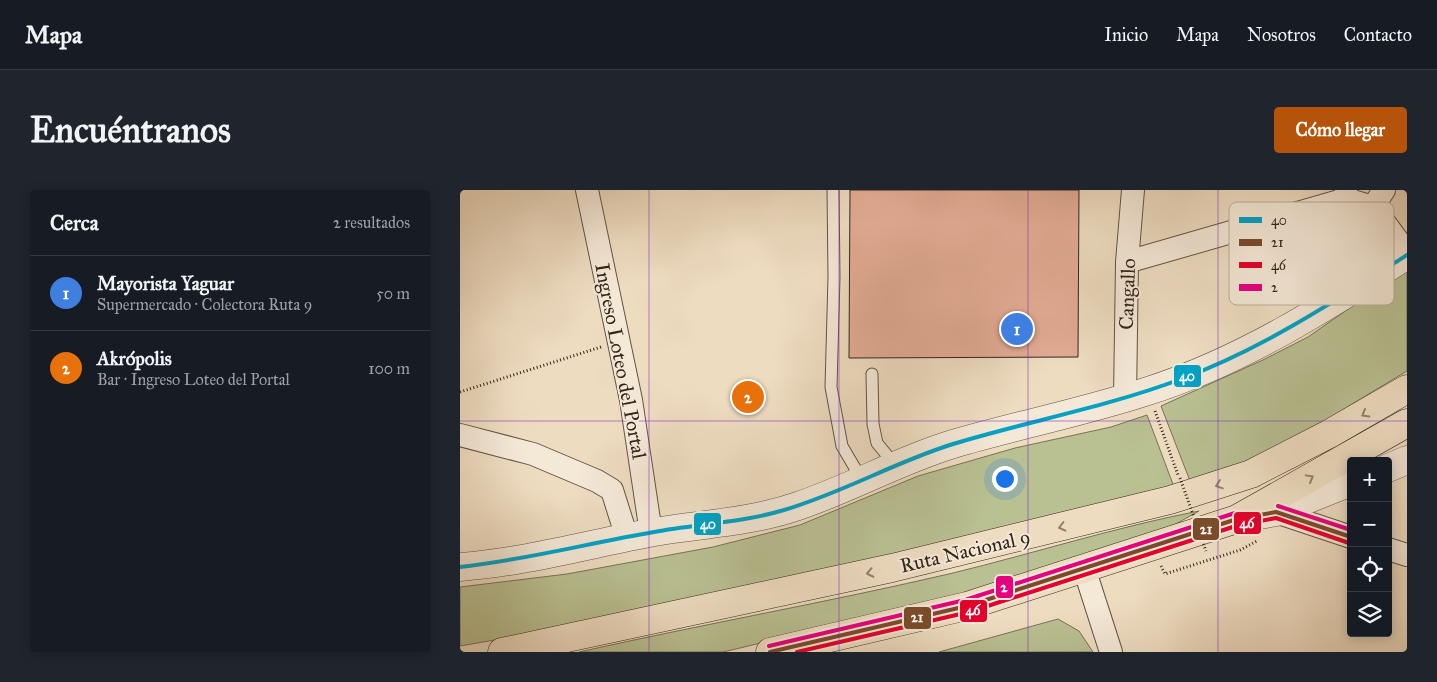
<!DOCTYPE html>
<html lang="es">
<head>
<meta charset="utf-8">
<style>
  body { margin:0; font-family:"IM FELL Great Primer",serif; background:#20242c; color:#f1f3f6 }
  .controls { position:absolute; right:15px; bottom:15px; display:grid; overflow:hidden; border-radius:5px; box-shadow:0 2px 12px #0003 }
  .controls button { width:45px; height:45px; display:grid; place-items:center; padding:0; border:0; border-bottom:1px solid #363941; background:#171b24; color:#f1f3f6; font:25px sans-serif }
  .you { position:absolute; left:544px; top:288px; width:18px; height:18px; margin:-12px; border:4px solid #fff; border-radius:50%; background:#1a73e8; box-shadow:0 0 0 8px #1a73e833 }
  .badge { display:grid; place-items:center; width:32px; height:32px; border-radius:50%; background:#b45309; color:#fff; font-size:16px; font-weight:700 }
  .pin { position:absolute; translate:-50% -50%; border:2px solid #fff; box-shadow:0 1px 5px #0006 }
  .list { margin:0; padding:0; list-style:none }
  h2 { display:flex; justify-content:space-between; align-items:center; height:65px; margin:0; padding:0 20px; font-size:21px }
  h2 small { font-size:16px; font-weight:400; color:#9ea1a6 }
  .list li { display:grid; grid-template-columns:32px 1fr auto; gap:15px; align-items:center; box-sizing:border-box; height:75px; padding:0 20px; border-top:1px solid #363941 }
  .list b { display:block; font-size:19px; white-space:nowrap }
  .list p { margin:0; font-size:16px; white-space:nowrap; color:#9ea1a6 }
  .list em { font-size:16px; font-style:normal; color:#9ea1a6 }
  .icon { flex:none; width:28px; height:28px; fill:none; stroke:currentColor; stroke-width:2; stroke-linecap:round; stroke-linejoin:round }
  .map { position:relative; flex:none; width:947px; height:462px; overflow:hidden; border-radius:5px }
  header { display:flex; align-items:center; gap:30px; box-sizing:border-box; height:70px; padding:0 25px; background:#171b24; border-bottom:1px solid #363941 }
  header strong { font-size:24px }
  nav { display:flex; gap:28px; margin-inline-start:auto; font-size:18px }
  .intro { display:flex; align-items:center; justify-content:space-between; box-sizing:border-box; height:120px; padding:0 30px }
  h1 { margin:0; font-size:35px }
  .button { padding:12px 22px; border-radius:5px; background:#b45309; color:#fff; font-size:18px; font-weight:700 }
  main { display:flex; gap:30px; padding:0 30px }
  aside { flex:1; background:#171b24; border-radius:5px; box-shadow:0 2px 12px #0003 }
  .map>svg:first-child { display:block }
</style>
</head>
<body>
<header>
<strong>Mapa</strong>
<nav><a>Inicio</a><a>Mapa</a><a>Nosotros</a><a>Contacto</a></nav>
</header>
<div class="intro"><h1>Encuéntranos</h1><a class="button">Cómo llegar</a></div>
<main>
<aside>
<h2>Cerca<small>2 resultados</small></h2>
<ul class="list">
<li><span class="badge" style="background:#3f7fe0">1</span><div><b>Mayorista Yaguar</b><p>Supermercado · Colectora Ruta 9</p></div><em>50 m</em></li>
<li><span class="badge" style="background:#e8710a">2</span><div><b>Akrópolis</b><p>Bar · Ingreso Loteo del Portal</p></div><em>100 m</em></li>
</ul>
</aside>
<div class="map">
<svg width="947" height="462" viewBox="0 0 947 462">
  <rect width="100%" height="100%" fill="#eedcc1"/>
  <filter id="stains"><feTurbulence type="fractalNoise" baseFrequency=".004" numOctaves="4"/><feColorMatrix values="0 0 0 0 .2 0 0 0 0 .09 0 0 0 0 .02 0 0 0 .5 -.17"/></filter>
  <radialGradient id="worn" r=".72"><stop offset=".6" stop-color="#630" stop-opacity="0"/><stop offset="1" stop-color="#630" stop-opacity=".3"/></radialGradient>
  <path fill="#b9c092" stroke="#767356" d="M947 78V181L842 244 781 274 730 291 701 216 805 169 848 147Z
    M687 225 714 297 667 310 145 431 0 456V397L107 384 253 357 340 335 458 286 555 258 651 237Z
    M739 321 705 340 524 399 280 458 263 462H119C244 434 369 412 493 383 575 363 656 337 739 321Z
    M598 429 619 441 633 462H479Z"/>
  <path fill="#e3ac95" stroke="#32261a" d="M390 0H619L618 167 389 168Z"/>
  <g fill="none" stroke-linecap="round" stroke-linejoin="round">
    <defs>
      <path id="service" d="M373 0 374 87 371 197 382 256 402 290
        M412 184 413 234 417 253 435 275"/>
      <path id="minor" d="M127 0 171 210 191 343
        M886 0V9L913 17 947 63
        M913 17 924 0
        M667 72 886 9
        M665 208 667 72 673 0
        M0 245 73 264 137 291 152 300 167 348
        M816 322 891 347
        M928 359 947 365
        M624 378 651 462"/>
      <path id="tertiary" d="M928 278 947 270
        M783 328 816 322 891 292
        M0 377C65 372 130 354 194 342 242 334 292 332 338 316 391 298 440 270 493 254 558 235 624 222 688 201 782 171 865 118 947 65"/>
      <path id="motorway" d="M42 462 432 378 710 310 791 284 869 244 947 199
        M310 462 507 416 777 329 947 233"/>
    </defs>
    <use href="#service" stroke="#615444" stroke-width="13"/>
    <use href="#minor" stroke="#615444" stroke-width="24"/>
    <use href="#tertiary" stroke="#615444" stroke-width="29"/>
    <use href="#motorway" stroke="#32261a" stroke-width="29"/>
    <path stroke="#32261a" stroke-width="3" stroke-dasharray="1 2.5" stroke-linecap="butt" d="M0 202 141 157
      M695 221 718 285
      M701 376 705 384 780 360 797 351"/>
    <use href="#service" stroke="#f4e8d7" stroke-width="11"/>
    <use href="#minor" stroke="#f4e8d7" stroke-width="22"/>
    <use href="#tertiary" stroke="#f4e8d7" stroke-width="28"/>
    <use href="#motorway" stroke="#eedcc1" stroke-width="28"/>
    <path stroke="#32261a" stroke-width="3" stroke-dasharray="1 2.5" stroke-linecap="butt" d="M720 288 746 361"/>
    <defs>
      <path id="bus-1" d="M0 377C66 370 129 353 194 342 237 334 281 333 324 320 382 303 435 272 493 254 569 231 647 217 721 189 802 159 875 111 947 65"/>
      <path id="bus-2" d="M310 462 507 416 777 329 816 322 891 347"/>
      <path id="bus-3" d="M337 462 509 422 779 335 816 328 889 353"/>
      <path id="bus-4" d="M818 316 891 340
        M309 456 505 410 775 323"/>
    </defs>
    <use href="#bus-1" stroke="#f4e8d7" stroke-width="8"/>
    <use href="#bus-2" stroke="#f4e8d7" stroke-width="8"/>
    <use href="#bus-3" stroke="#f4e8d7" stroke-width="8"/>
    <use href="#bus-4" stroke="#f4e8d7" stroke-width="8"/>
    <use href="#bus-1" stroke="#02a2c5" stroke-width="4"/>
    <use href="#bus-2" stroke="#7a4b2a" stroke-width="4"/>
    <use href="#bus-3" stroke="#e4002b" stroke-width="4"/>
    <use href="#bus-4" stroke="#e5007d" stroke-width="4"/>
  </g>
  <defs><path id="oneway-chevron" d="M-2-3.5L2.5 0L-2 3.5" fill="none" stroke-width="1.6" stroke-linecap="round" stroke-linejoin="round" transform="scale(1.25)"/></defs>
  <g stroke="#90816e">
    <use href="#oneway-chevron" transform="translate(905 224) rotate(150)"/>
    <use href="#oneway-chevron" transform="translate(850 288) rotate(-29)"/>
    <use href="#oneway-chevron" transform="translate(759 295) rotate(161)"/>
    <use href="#oneway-chevron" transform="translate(602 337) rotate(166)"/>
    <use href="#oneway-chevron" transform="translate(410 383) rotate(168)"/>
  </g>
  <path fill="none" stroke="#7b2cbf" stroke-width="1" stroke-opacity="0.55" d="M189 0V462M379 0V462M568 0V462M758 0V462M0 231H947"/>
  <g text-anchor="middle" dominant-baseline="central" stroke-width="4" stroke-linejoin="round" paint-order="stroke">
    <g font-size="20" fill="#32261a" stroke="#f4e8d7">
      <text transform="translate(667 104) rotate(-88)">Cangallo</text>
      <text transform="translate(161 171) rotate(79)">Ingreso Loteo del Portal</text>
      <text transform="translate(505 361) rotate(-13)">Ruta Nacional 9</text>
    </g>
  </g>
  <rect x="769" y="12" width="165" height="103" rx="8" fill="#f4e8d7" stroke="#baae9e" stroke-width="1"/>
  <rect x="779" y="27" width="23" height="6" fill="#02a2c5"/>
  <rect x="779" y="49" width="23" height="7" fill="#7a4b2a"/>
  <rect x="779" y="72" width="23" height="6" fill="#e4002b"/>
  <rect x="779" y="94" width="23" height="7" fill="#e5007d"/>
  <g font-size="14" fill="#32261a">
    <text x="811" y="35">40</text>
    <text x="811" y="57">21</text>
    <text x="811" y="80">46</text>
    <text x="811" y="102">2</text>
  </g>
  <g stroke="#f4e8d7" stroke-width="2">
    <rect x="713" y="174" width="29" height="24" rx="5" fill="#02a2c5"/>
    <rect x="773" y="321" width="29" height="24" rx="5" fill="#e4002b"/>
    <rect x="233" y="322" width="29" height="24" rx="5" fill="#02a2c5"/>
    <rect x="732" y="327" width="28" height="24" rx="5" fill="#7a4b2a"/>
    <rect x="535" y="385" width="19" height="24" rx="5" fill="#e5007d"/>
    <rect x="499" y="409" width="29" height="24" rx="5" fill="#e4002b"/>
    <rect x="443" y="416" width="29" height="24" rx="5" fill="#7a4b2a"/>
  </g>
  <g font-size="14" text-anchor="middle" font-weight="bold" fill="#fff">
    <text x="727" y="191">40</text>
    <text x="787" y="338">46</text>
    <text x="248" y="339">40</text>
    <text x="746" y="344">21</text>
    <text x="544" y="402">2</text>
    <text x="513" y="425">46</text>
    <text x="457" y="432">21</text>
  </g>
  <rect width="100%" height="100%" filter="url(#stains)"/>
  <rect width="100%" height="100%" fill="url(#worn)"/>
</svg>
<div class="controls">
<button>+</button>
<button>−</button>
<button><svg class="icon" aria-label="locate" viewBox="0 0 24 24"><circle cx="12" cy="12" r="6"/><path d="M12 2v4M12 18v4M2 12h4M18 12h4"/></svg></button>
<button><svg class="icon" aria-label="layers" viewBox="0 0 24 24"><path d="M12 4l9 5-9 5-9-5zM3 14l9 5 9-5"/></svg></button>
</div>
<div class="you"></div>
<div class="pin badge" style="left:557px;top:139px;background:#3f7fe0">1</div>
<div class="pin badge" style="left:288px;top:207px;background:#e8710a">2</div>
</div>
</main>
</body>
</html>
